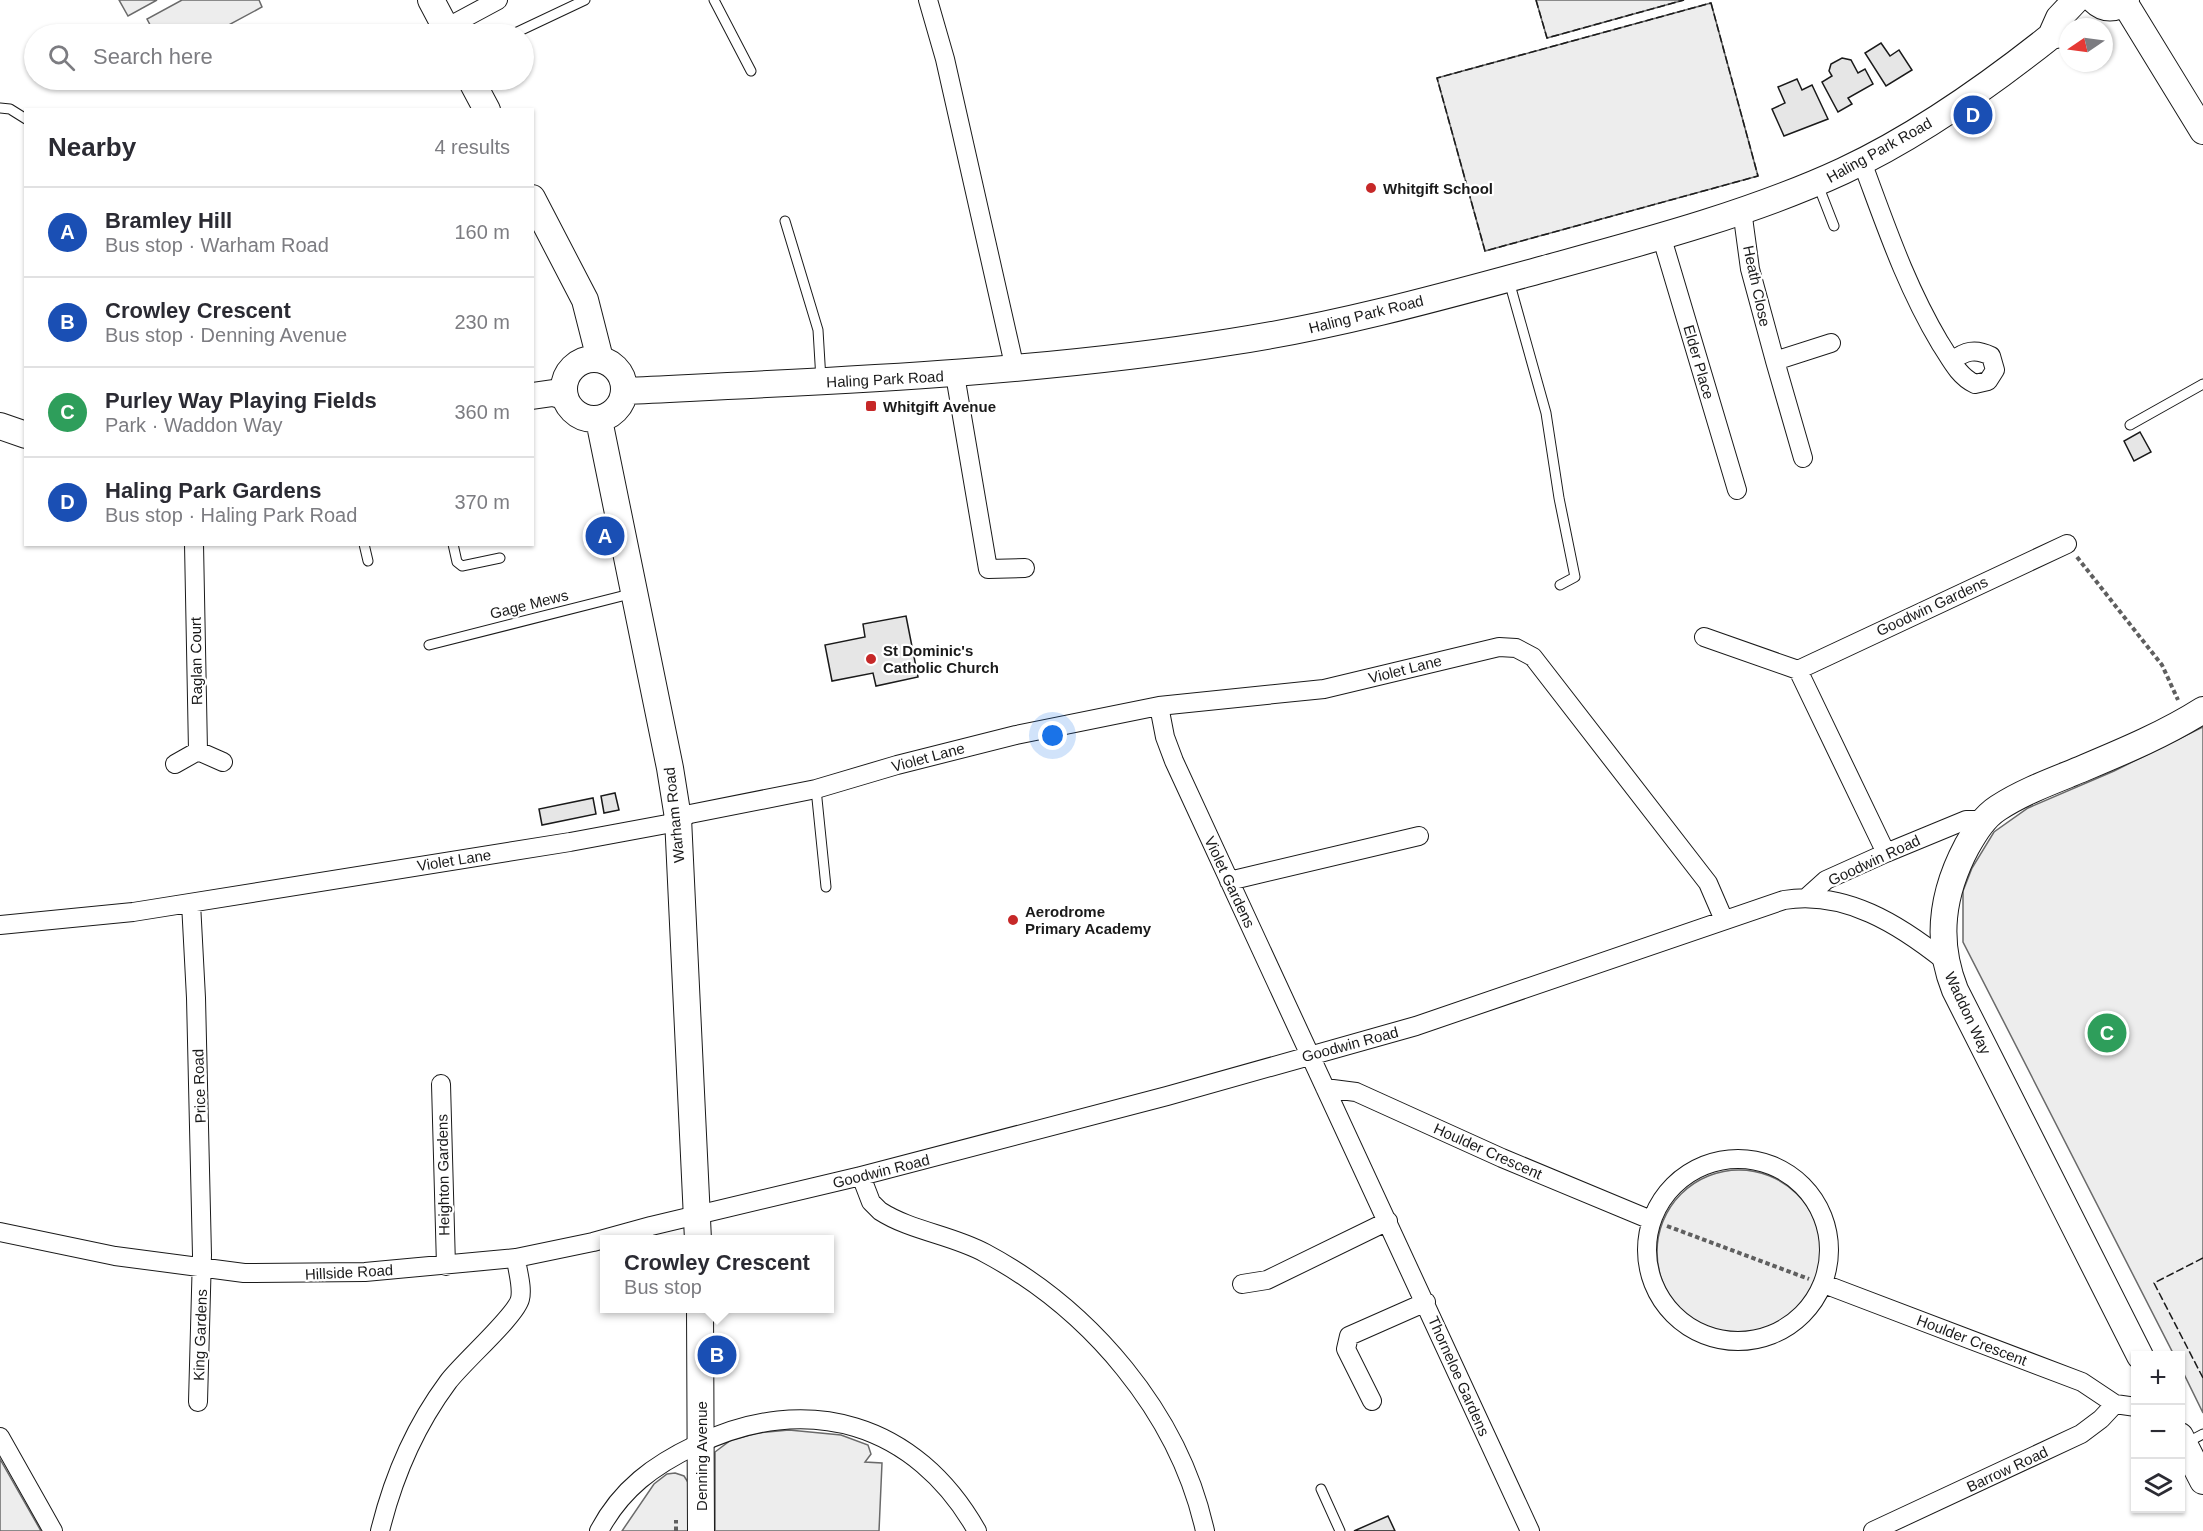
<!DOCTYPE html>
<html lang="en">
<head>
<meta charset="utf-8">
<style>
  body { margin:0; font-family:Helvetica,sans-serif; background:#f2f2f3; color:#2b2b33 }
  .controls { position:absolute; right:18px; bottom:18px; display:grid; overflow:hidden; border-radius:0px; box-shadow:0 2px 4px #0004 }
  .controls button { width:54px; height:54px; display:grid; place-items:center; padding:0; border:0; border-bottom:2px solid #e1e1e2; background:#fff; color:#2b2b33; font:30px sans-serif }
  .compass { position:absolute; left:2059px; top:18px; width:54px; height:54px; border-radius:50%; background:#fff; box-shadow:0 2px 4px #0004; rotate:257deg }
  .you { position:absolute; left:1053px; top:736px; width:21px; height:21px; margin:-15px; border:4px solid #fff; border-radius:50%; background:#1a73e8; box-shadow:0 0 0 9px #1a73e833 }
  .badge { display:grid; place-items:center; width:39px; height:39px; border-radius:50%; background:#7c3aed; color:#fff; font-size:20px; font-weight:700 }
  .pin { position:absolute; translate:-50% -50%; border:3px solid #fff; box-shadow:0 2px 6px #0006 }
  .popup { position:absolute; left:600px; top:1235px; width:234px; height:78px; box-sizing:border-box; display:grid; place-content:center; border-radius:0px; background:#fff; filter:drop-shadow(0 2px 4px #0005); font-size:20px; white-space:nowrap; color:#7c7c81 }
  .popup b { font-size:22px; color:#2b2b33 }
  .popup::after { content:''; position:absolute; left:50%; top:100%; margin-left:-12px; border:12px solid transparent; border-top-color:#fff }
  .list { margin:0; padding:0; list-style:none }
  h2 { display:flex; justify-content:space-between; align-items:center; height:78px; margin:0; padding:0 24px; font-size:26px }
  h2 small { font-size:20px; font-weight:400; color:#7c7c81 }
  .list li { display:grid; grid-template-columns:39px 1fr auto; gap:18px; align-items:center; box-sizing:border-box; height:90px; padding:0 24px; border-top:2px solid #e1e1e2 }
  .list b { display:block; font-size:22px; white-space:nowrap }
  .list p { margin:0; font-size:20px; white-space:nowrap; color:#7c7c81 }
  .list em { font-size:20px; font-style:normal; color:#7c7c81 }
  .icon { flex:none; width:33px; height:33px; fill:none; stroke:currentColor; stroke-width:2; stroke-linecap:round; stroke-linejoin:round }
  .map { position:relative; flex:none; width:2203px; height:1531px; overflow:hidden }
  .search { position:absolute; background:#fff; box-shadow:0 2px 4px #0004; left:24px; top:24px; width:510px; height:66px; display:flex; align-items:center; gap:15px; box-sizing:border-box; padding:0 21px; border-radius:33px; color:#7c7c81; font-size:22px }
  .panel { position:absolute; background:#fff; box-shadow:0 2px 4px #0004; left:24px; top:108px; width:510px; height:438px; border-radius:0px }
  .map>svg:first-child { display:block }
</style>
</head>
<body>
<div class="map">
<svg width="2203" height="1531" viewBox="0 0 2203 1531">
  <rect width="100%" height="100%" fill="#fff"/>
  <path fill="#ededed" stroke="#6a6a6a" stroke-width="1.5" d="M119 0H157L128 16Z
    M182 0H259L262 7 212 34H155L147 19Z
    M1536 0H1684L1547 38Z
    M1711 3 1758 176 1485 251 1437 78Z
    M2203 727V1413L2181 1368 2180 1356 2174 1355 1963 942V891L1972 868 1994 832 2028 808 2114 771Z
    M1657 1252a82 82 0 1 1 164 0a82 82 0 1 1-164 0Z
    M789 1430 841 1435 868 1445 871 1454 865 1462 882 1463 879 1531H715V1452L731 1440 757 1433Z
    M0 1459 41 1531H0Z
    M675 1473 684 1476 691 1487 689 1531H622L654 1484 667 1474Z"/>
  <path fill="#e6e6e6" stroke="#1a1a1a" stroke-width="1.5" d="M1881 43 1890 56 1899 50 1912 70 1886 86 1865 53Z
    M1842 58 1851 60 1858 73 1865 69 1873 84 1848 98 1852 104 1838 112 1822 82 1832 76 1829 71 1831 64Z
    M1797 79 1802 90 1812 85 1828 119 1784 136 1772 109 1785 103 1778 87Z
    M2140 432 2151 452 2134 461 2124 441Z
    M906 616 918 677 876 686 873 673 832 681 825 645 865 637 863 624Z
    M615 793 619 810 604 813 601 796Z
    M593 798 596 814 542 825 539 809Z
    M1388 1516 1395 1531H1354Z"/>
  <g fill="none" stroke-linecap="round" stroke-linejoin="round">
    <defs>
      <path id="lane" d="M714 0 751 71
        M513 34 585 0
        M0 108 10 109 26 119
        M1818 185 1834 226
        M785 221 818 330 821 380
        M1509 281 1546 413 1559 498 1575 577 1560 585
        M2130 425 2203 384
        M364 544 368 561
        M453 544 457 562 462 566 500 558
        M429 645 634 593
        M816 789 826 887
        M2186 1443 2203 1434
        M1321 1489 1340 1531"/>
      <path id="street" d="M928 0 945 59 1015 369
        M446 28 498 0
        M1862 162C1886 226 1905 284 1940 343 1950 358 1958 376 1975 384L1988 381 1995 370 1991 356C1975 348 1965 351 1952 361
        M1742 210 1750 269 1775 361 1831 343
        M1661 235 1737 490
        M1775 361 1803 458
        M955 375 988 569 1025 568
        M1704 637 1798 670
        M1159 706 1165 737 1174 761 1530 1531
        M198 751 223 762
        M175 764 198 751 194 544
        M1886 853 1798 670 2067 544
        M1229 881 1419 836
        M1806 898 1826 880 1886 853 1966 820H1983
        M191 903 196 998 202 1255 198 1402
        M0 925 133 912 570 842 667 824 690 814 816 789 897 765 1016 735 1159 706 1324 689 1499 647 1516 648 1533 657 1708 883 1724 920
        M441 1084 446 1266
        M1325 1088 1356 1092 1502 1158 1651 1220
        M1647 1250a91 91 0 1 1 182 0a91 91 0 1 1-182 0Z
        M861 1176 871 1202 880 1211C911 1231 952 1235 985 1253 1090 1309 1179 1413 1205 1531
        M0 1232 115 1256 244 1273 365 1272 516 1258 593 1242 651 1226 861 1176 1167 1096 1416 1026 1784 900C1845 890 1900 925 1945 961
        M1242 1284 1267 1280 1388 1221
        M1824 1284 2082 1382 2115 1404 2136 1407
        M1372 1401 1346 1349 1349 1336 1426 1302
        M0 1437 53 1531
        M380 1531C393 1478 416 1425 448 1382 462 1363 516 1316 520 1299 523 1287 517 1270 516 1258
        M599 1531C621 1489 654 1465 696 1445 807 1391 916 1423 977 1531
        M1873 1531 2081 1434 2101 1419 2115 1404"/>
      <path id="secondary" d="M431 0 449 34
        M2094 0C2104 10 2116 10 2126 0
        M2124 2 2203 131
        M2051 36 2059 18 2076 0
        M471 80 487 110
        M532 198 585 300 600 359
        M564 389a30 30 0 1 1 60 0a30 30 0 1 1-60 0Z
        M625 391C828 381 1030 374 1230 342 1337 326 1441 297 1544 269 1643 242 1750 214 1843 171 1918 136 1987 87 2051 36L2068 32
        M532 396 553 393 564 396
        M599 420 670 768 678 818 698 1240
        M0 426 26 435
        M700 1308 701 1531
        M2140 1356 1955 990C1935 940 1942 893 1967 846 1975 832 1984 817 1998 808 2021 793 2047 783 2072 773 2117 754 2162 736 2203 710
        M2180 1436 2203 1481"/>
    </defs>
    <use href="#lane" stroke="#1a1a1a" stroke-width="11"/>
    <use href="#street" stroke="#1a1a1a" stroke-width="20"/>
    <use href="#secondary" stroke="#1a1a1a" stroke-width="28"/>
    <path stroke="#5f5f5f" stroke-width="4" stroke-dasharray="4.5 3" stroke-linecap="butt" d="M2077 557 2162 665 2178 700
      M1667 1226 1809 1279
      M676 1531V1520"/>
    <use href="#lane" stroke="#fff" stroke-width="9"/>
    <use href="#street" stroke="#fff" stroke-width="18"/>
    <use href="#secondary" stroke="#fff" stroke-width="26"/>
    <path stroke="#1a1a1a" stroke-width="1.5" stroke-dasharray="8 3" stroke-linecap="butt" d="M1536 0 1547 38 1684 0
      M1711 3 1758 176 1485 251 1437 78Z
      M2203 1258 2154 1283 2203 1378"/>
  </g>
  <g fill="#c62828" stroke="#fff" stroke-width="2">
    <circle cx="1371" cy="188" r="6"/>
    <rect x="865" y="400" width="12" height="12" rx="3"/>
    <circle cx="871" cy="659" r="6"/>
    <circle cx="1013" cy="920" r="6"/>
  </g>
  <g text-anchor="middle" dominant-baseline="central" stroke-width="4.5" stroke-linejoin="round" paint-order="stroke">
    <g font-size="15" fill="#1a1a1a" stroke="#fff">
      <text transform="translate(1879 150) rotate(-29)">Haling Park Road</text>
      <text transform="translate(1757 286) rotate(78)">Heath Close</text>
      <text transform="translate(1366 314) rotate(-14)">Haling Park Road</text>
      <text transform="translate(1699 362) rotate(74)">Elder Place</text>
      <text transform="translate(885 379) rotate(-3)">Haling Park Road</text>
      <text transform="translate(529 604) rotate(-14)">Gage Mews</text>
      <text transform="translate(1932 606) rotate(-25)">Goodwin Gardens</text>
      <text transform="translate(196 661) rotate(-91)">Raglan Court</text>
      <text transform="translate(1405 669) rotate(-14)">Violet Lane</text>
      <text transform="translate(928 757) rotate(-15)">Violet Lane</text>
      <text transform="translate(674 815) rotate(-96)">Warham Road</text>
      <text transform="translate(454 860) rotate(-9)">Violet Lane</text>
      <text transform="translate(1874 860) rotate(-25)">Goodwin Road</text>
      <text transform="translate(1230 882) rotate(65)">Violet Gardens</text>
      <text transform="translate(1968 1013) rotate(65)">Waddon Way</text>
      <text transform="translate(1350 1044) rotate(-15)">Goodwin Road</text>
      <text transform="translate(199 1086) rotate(-92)">Price Road</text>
      <text transform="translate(1488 1151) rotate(24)">Houlder Crescent</text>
      <text transform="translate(881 1171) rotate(-14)">Goodwin Road</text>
      <text transform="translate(443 1175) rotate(-91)">Heighton Gardens</text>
      <text transform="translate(349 1272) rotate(-3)">Hillside Road</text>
      <text transform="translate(200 1335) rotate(-88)">King Gardens</text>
      <text transform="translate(1972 1340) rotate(21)">Houlder Crescent</text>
      <text transform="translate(1459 1376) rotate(66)">Thorneloe Gardens</text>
      <text transform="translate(701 1456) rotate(-90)">Denning Avenue</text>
      <text transform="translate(2007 1469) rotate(-25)">Barrow Road</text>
    </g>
    <g font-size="15" font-weight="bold" fill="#1a1a1a" stroke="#fff" text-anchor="start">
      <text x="1383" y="188">Whitgift School</text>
      <text x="883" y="406">Whitgift Avenue</text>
      <text x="883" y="650">St Dominic's<tspan x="883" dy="17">Catholic Church</tspan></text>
      <text x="1025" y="911">Aerodrome<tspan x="1025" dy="17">Primary Academy</tspan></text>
    </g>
  </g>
</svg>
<div class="controls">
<button>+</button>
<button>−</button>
<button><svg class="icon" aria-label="layers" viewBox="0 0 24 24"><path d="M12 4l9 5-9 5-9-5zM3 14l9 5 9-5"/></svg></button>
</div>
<svg class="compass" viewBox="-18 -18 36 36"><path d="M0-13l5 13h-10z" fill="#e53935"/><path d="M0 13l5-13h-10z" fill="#7c7c81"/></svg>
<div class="you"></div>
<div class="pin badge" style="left:605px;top:536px;background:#1a4fb4">A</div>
<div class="pin badge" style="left:717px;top:1355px;background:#1a4fb4">B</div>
<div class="popup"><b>Crowley Crescent</b>Bus stop</div>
<div class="pin badge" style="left:2107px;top:1033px;background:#2e9e5b">C</div>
<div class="pin badge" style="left:1973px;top:115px;background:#1a4fb4">D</div>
<div class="search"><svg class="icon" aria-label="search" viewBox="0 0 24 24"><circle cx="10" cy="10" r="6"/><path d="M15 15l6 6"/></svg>Search here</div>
<section class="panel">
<h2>Nearby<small>4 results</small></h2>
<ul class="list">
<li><span class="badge" style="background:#1a4fb4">A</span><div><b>Bramley Hill</b><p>Bus stop · Warham Road</p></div><em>160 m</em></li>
<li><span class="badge" style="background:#1a4fb4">B</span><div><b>Crowley Crescent</b><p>Bus stop · Denning Avenue</p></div><em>230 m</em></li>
<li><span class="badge" style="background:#2e9e5b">C</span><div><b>Purley Way Playing Fields</b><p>Park · Waddon Way</p></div><em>360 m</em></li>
<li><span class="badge" style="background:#1a4fb4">D</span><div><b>Haling Park Gardens</b><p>Bus stop · Haling Park Road</p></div><em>370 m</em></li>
</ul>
</section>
</div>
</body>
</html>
